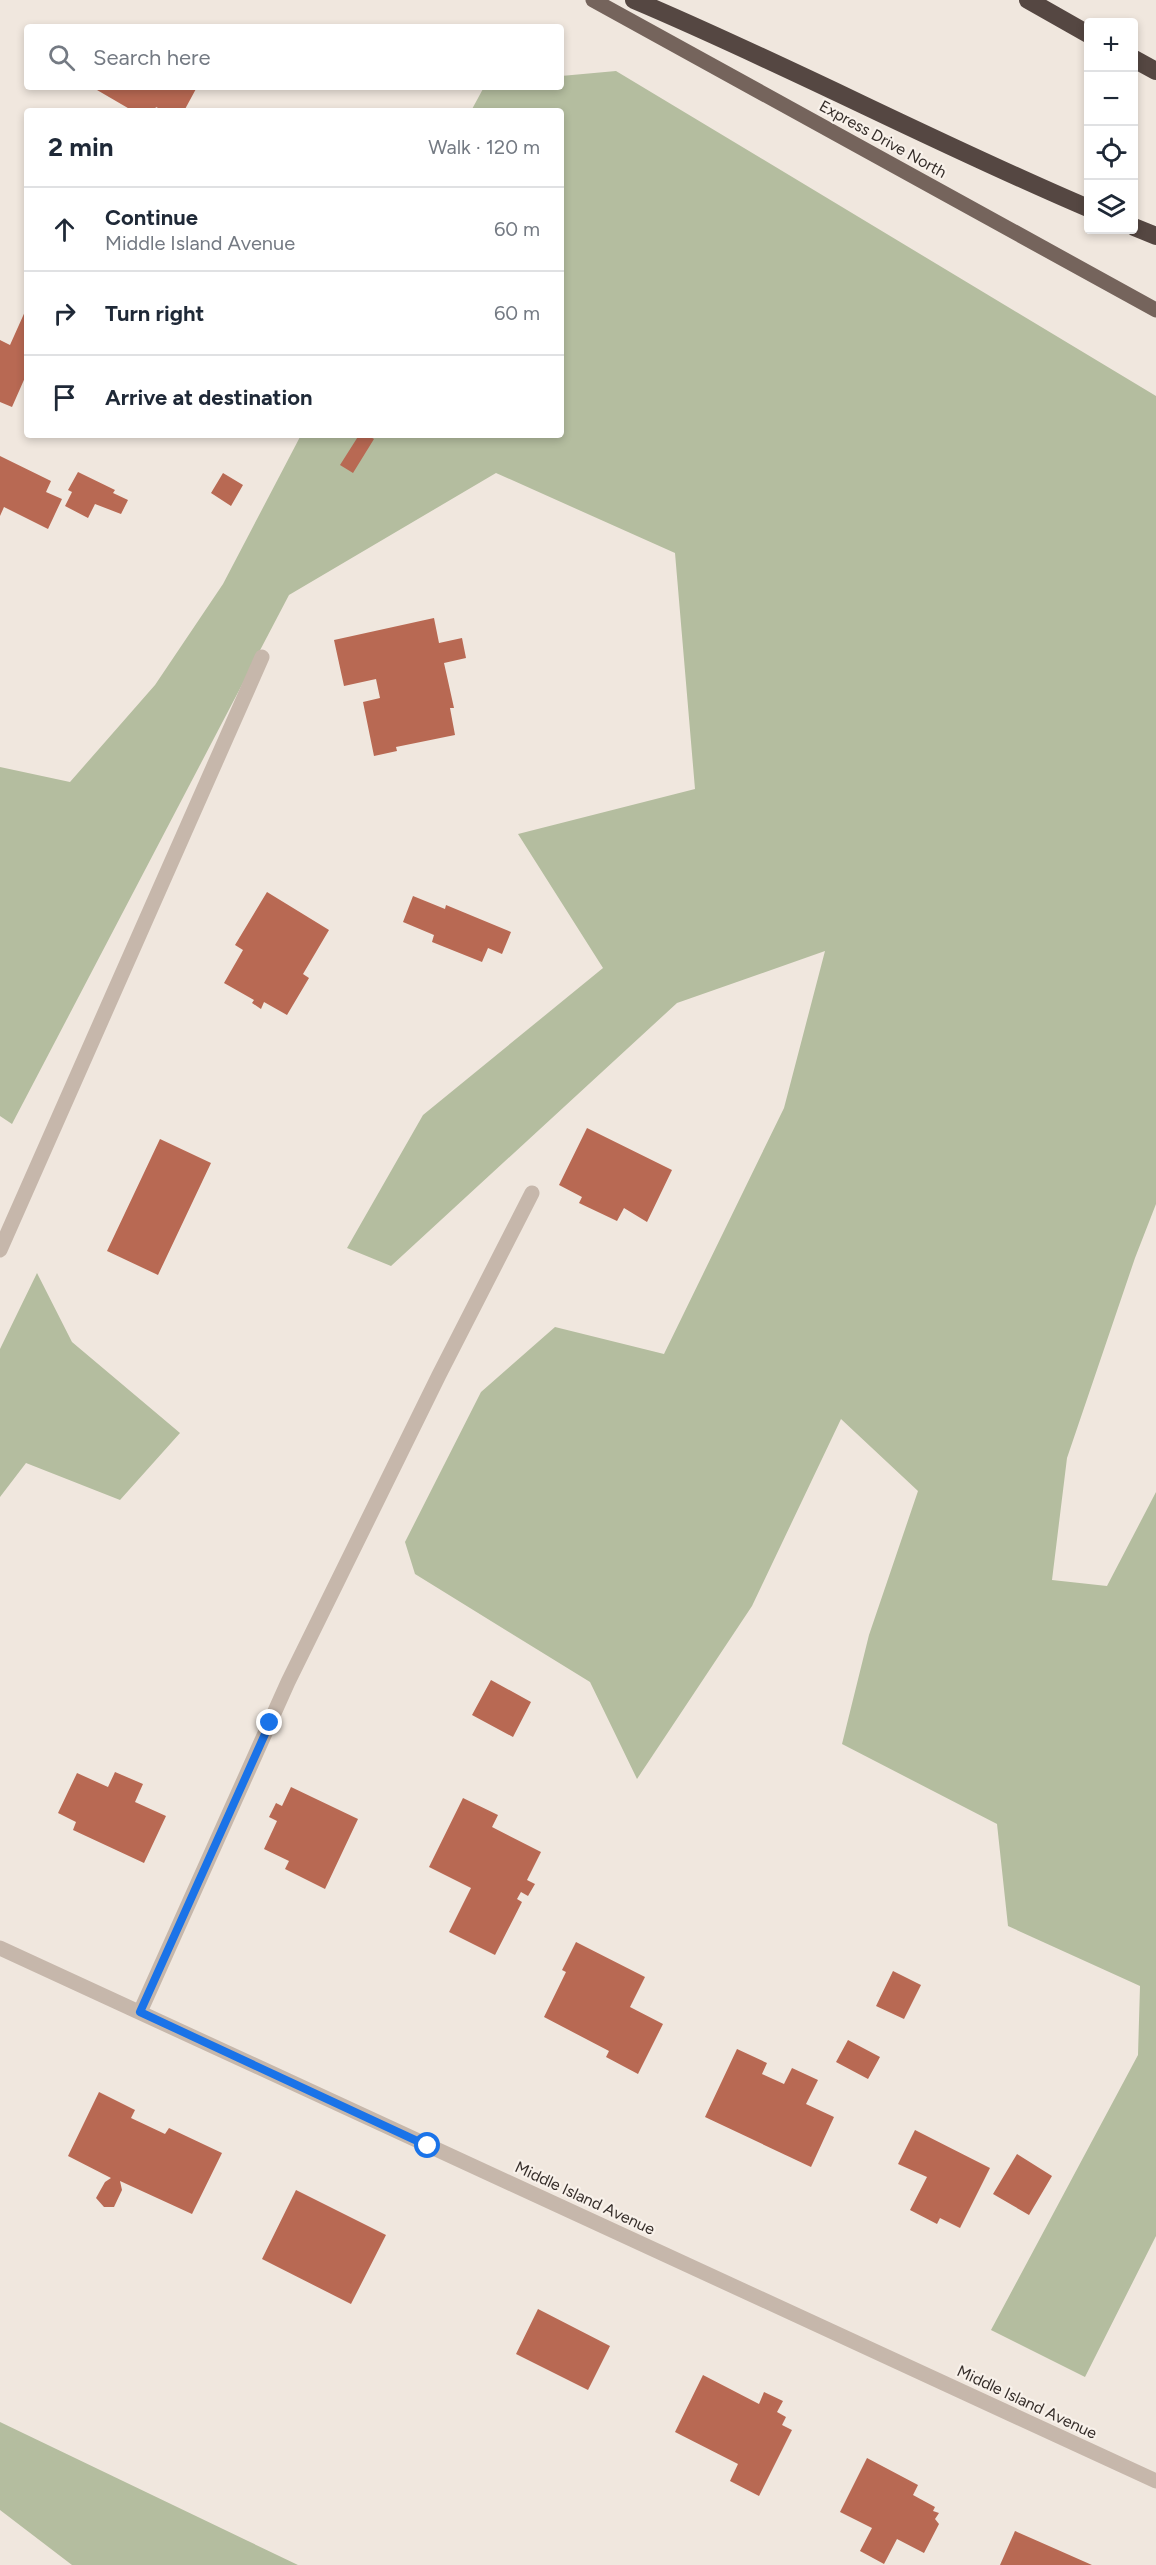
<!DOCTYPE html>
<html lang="en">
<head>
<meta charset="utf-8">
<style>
  body { margin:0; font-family:Figtree,sans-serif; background:#f2f2f3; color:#1f2937 }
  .controls { position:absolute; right:18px; top:18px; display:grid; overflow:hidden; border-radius:6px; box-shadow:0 3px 9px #0003 }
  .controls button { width:54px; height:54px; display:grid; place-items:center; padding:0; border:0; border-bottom:2px solid #e0e1e3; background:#fff; color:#1f2937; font:30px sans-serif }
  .stop { position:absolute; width:18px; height:18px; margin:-14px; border:4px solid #1a73e8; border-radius:50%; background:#fff }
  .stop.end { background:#1a73e8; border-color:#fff; box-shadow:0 2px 6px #0008 }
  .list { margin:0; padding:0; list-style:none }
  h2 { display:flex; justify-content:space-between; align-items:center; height:78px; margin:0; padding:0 24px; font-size:26px }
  h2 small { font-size:20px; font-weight:400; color:#747a83 }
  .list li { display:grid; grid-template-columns:39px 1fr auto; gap:18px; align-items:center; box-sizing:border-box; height:84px; padding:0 24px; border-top:2px solid #e0e1e3 }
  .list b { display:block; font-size:22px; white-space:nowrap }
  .list p { margin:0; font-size:20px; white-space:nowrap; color:#747a83 }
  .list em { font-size:20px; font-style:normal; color:#747a83 }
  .icon { flex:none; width:33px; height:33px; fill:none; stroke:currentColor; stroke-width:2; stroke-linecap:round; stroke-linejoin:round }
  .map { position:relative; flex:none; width:1156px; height:2565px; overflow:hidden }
  .search { position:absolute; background:#fff; box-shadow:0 3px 9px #0003; left:24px; top:24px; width:540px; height:66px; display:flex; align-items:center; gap:15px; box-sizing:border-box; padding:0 21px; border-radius:6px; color:#747a83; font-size:22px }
  .panel { position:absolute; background:#fff; box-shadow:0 3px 9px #0003; left:24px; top:108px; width:540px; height:330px; border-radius:6px }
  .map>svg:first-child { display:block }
</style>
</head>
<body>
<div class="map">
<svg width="1156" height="2565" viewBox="0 0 1156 2565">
  <rect width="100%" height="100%" fill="#f0e7de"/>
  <path fill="#b4bd9f" d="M616 71 1156 396V1204L1135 1258 1067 1458 1052 1580 1107 1586 1156 1492V2236L1085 2377 991 2330 1138 2055 1140 1986 1008 1926 997 1824 842 1744 869 1635 918 1491 841 1419 752 1606 637 1779 590 1682 415 1574 405 1542 481 1392 555 1327 664 1354 784 1108 825 951 677 1003 391 1266 347 1248 423 1115 603 968 518 834 695 789 675 553 496 473 289 595 12 1124 0 1116V767L70 782 155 685 223 584 301 435H561V111H471L484 87H561V76Z
    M37 1273 72 1342 180 1433 120 1500 26 1463 0 1497V1349Z
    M0 2422 298 2565H72L0 2510Z"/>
  <path fill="#b86953" d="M98 87H197L184 111H164L156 107 154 111H133L97 90Z
    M27 307V373L12 407 0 402V340L10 345Z
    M359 435H367L374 439 353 473 340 465Z
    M0 456 51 481 46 492 62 499 48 529 4 507 0 516Z
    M78 472 115 490 113 493 128 500 121 514 95 504 88 518 65 506 72 492 68 490Z
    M223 473 243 485 231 506 211 493Z
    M434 618 439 643 462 638 466 658 444 663 454 708H450L455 735 396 747 397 751 374 756 363 702 380 698 376 679 344 686 334 640Z
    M267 892 329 930 303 974 309 978 287 1015 264 1002 261 1009 252 1003 254 1000 224 983 243 950 235 945Z
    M413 896 445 909 446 905 511 932 502 954 488 948 482 962 432 942 434 935 403 922Z
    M587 1128 672 1170 647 1222 624 1208 617 1221 579 1203 582 1197 559 1185Z
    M160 1139 211 1163 158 1275 107 1251Z
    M491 1680 531 1702 513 1737 472 1715Z
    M115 1772 143 1784 135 1802 166 1816 144 1863 73 1830 76 1822 58 1813 77 1773 108 1787Z
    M291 1787 358 1819 325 1889 285 1869 289 1861 264 1849 277 1821 269 1817 276 1803 282 1806Z
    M463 1798 498 1815 492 1827 541 1852 527 1880 535 1884 528 1896 521 1892 517 1899 522 1902 495 1955 449 1932 471 1888 429 1867Z
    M576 1942 645 1977 630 2007 663 2024 638 2074 606 2057 609 2051 544 2017 566 1972 562 1970Z
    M893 1971 921 1985 904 2019 876 2006Z
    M848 2040 880 2057 868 2079 836 2062Z
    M737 2049 767 2063 762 2074 784 2084 792 2068 818 2080 806 2104 834 2117 811 2167 705 2117Z
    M99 2092 135 2110 131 2118 165 2134 169 2128 222 2153 192 2214 120 2181 122 2190 114 2207H104L96 2198 105 2182 111 2178 68 2156Z
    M915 2130 990 2168 960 2228 940 2218 937 2224 910 2210 927 2177 898 2164Z
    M1017 2154 1052 2176 1029 2215 993 2194Z
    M296 2190 386 2235 351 2304 262 2259Z
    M538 2309 610 2346 588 2390 516 2354Z
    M703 2375 759 2404 764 2392 783 2401 777 2412 786 2417 782 2425 792 2430 759 2496 730 2481 738 2464 675 2432Z
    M867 2458 918 2485 913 2495 935 2507 933 2511 939 2513 935 2519 939 2524 924 2553 897 2539 884 2564 860 2551 872 2528 840 2512Z
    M1015 2531 1092 2565H1000Z"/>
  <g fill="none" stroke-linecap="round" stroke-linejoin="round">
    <path stroke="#c6b7ab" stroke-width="15" d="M0 1250 262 657
      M0 1948 1156 2481
      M140 2012 288 1682 439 1375 532 1193"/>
    <path stroke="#75645c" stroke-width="15" d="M593 0 1156 310"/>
    <path stroke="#554742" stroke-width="18" d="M634 0C788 65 935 143 1088 208
      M1028 0 1088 34
      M1134 59 1156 71
      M1134 227 1156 236"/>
  </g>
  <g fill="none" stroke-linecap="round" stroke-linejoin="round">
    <path stroke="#1a73e8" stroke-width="8" d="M270 1723 140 2012 428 2146"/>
  </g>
  <g text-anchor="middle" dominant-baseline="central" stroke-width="4.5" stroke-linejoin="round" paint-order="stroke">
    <g font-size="16" fill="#352d29" stroke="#f8f1ea">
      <text transform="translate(883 139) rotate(29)">Express Drive North</text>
      <text transform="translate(585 2198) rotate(25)">Middle Island Avenue</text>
      <text transform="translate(1027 2402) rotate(25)">Middle Island Avenue</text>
    </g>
  </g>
</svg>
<div class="controls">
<button>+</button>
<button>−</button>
<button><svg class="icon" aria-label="locate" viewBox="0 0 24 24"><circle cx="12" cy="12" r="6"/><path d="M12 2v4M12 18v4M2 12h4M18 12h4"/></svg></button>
<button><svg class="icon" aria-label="layers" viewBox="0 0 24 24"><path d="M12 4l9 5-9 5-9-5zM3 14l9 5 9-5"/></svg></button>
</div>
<div class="stop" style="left:428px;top:2146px"></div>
<div class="stop end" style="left:270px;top:1723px"></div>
<div class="search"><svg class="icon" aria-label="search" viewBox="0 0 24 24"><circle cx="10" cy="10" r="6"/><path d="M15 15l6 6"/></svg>Search here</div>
<section class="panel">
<h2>2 min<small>Walk · 120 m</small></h2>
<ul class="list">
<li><svg class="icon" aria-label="ahead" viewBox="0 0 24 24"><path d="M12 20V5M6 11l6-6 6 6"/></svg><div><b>Continue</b><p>Middle Island Avenue</p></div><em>60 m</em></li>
<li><svg class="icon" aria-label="right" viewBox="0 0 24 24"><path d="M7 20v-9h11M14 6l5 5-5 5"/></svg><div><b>Turn right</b></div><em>60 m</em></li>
<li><svg class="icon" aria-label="arrive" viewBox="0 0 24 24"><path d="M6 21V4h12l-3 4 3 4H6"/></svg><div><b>Arrive at destination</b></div></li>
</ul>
</section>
</div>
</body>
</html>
